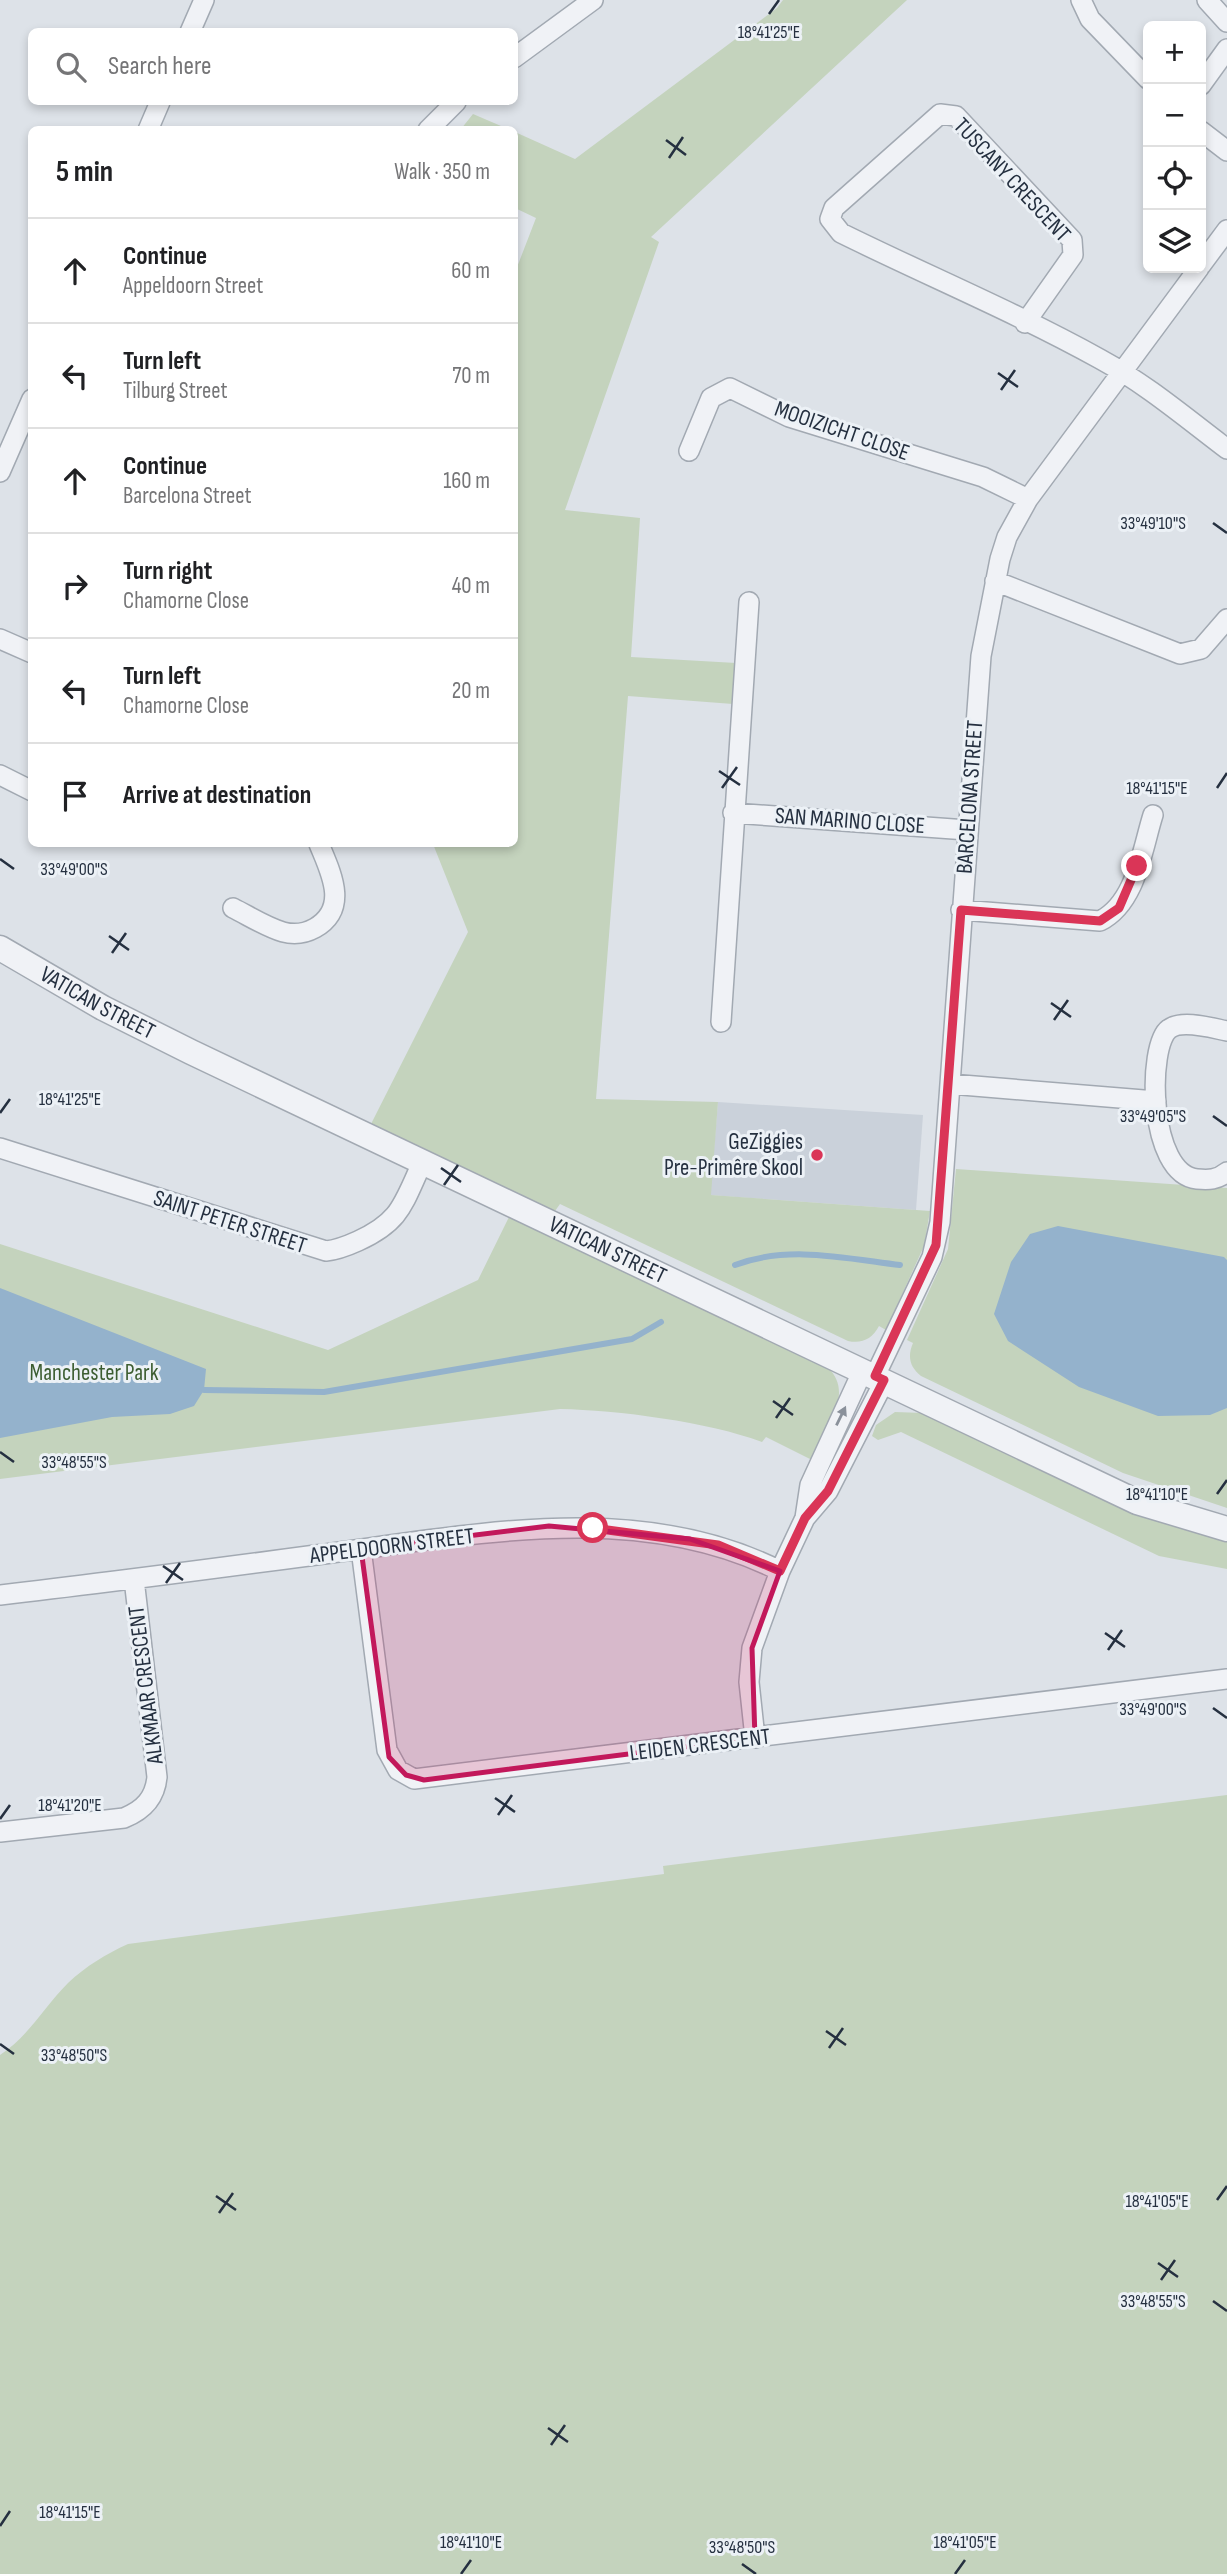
<!DOCTYPE html>
<html lang="en">
<head>
<meta charset="utf-8">
<style>
  body { margin:0; font-family:"Sofia Sans Condensed",sans-serif; background:#f6f6f6; color:#202124 }
  .controls { position:absolute; right:21px; top:21px; display:grid; overflow:hidden; border-radius:10px; box-shadow:0 4px 10px #0003 }
  .controls button { width:63px; height:63px; display:grid; place-items:center; padding:0; border:0; border-bottom:2px solid #e0e0e0; background:#fff; color:#202124; font:35px sans-serif }
  .stop { position:absolute; width:21px; height:21px; margin:-16px; border:5px solid #da3557; border-radius:50%; background:#fff }
  .stop.end { background:#da3557; border-color:#fff; box-shadow:0 2px 7px #0008 }
  .list { margin:0; padding:0; list-style:none }
  h2 { display:flex; justify-content:space-between; align-items:center; height:91px; margin:0; padding:0 28px; font-size:30px }
  h2 small { font-size:23px; font-weight:400; color:#757577 }
  .list li { display:grid; grid-template-columns:46px 1fr auto; gap:21px; align-items:center; box-sizing:border-box; height:105px; padding:0 28px; border-top:2px solid #e0e0e0 }
  .list b { display:block; font-size:26px; white-space:nowrap }
  .list p { margin:0; font-size:23px; white-space:nowrap; color:#757577 }
  .list em { font-size:23px; font-style:normal; color:#757577 }
  .icon { flex:none; width:38px; height:38px; fill:none; stroke:currentColor; stroke-width:2; stroke-linecap:round; stroke-linejoin:round }
  .map { position:relative; flex:none; width:1227px; height:2574px; overflow:hidden }
  .search { position:absolute; background:#fff; box-shadow:0 4px 10px #0003; left:28px; top:28px; width:490px; height:77px; display:flex; align-items:center; gap:18px; box-sizing:border-box; padding:0 24px; border-radius:10px; color:#757577; font-size:26px }
  .panel { position:absolute; background:#fff; box-shadow:0 4px 10px #0003; left:28px; top:126px; width:490px; height:721px; border-radius:10px }
  .map>svg:first-child { display:block }
</style>
</head>
<body>
<div class="map">
<svg width="1227" height="2574" viewBox="0 0 1227 2574">
  <rect width="100%" height="100%" fill="#dde2e8"/>
  <path fill="#cad1da" d="M718 1102 923 1115 916 1210 710 1195Z"/>
  <path fill="#c4d3bd" d="M783 0H907L651 237 659 242 565 510 640 518 631 657 736 663 733 704 628 696 596 1099 718 1102 711 1195 930 1211 924 1246 886 1330 879 1326C872 1339 862 1344 848 1341L560 1204 555 1211 371 1124 468 932 433 844H514V275L536 218 515 208V132L575 159 777 8Z
    M473 114 508 129H461Z
    M956 1169 1227 1188V1508L1123 1473 921 1376C910 1367 907 1357 913 1343L907 1340 948 1249Z
    M509 1217 827 1367C856 1392 825 1432 812 1460L766 1437 762 1442C709 1422 617 1410 560 1409L0 1479V1244L328 1350 478 1280Z
    M895 1412 923 1413 1140 1515 1227 1542V1569L1159 1556 901 1432 878 1440 872 1436 876 1425Z
    M1227 1795V2574H0V2055C29 2036 44 2007 68 1983 86 1966 106 1954 128 1944L664 1874 663 1866Z"/>
  <path fill="#94b2cc" d="M1058 1226 1224 1257 1227 1260V1408L1210 1415 1158 1416 1079 1387 1008 1341 994 1314 1011 1262 1030 1234Z
    M0 1288 206 1369 204 1390 194 1406 170 1414 112 1417 0 1438Z"/>
  <g fill="none" stroke-linecap="round" stroke-linejoin="round">
    <path stroke="#94b2cc" stroke-width="6" d="M735 1265C788 1245 844 1258 900 1265
      M204 1390 324 1392 632 1339 661 1322"/>
    <defs>
      <path id="minor" d="M1081 0 1090 19 1148 79
        M1207 0 1227 22
        M190 32 204 0
        M514 58 593 0
        M1201 85 1227 49
        M148 130 160 102
        M428 130 456 102
        M1201 131 1227 151
        M1201 265 1227 230
        M1025 323 1073 255 1072 240 956 116 940 114 834 208 830 219 841 233C926 275 1017 313 1100 359 1146 384 1186 418 1227 449
        M689 451 711 398 730 388 789 417 983 477 1028 499
        M0 472 32 399
        M995 581 1180 654 1201 649 1227 619
        M0 639 32 653
        M0 775 32 791
        M733 813 967 830
        M233 908C249 916 266 927 283 932 294 935 306 933 315 928 350 908 330 871 319 844
        M961 910 1100 921C1136 903 1142 850 1153 815
        M721 1022 749 602
        M1227 1031C1212 1028 1182 1019 1169 1029 1147 1045 1148 1174 1197 1179 1209 1180 1217 1180 1227 1172
        M950 1084 1156 1101
        M0 1148 326 1251C337 1250 347 1246 358 1241 402 1221 403 1203 423 1161
        M875 1376 932 1257 940 1222 981 656 1000 559 1007 537 1028 499 1199 268
        M805 1518 810 1485 863 1370
        M361 1549 387 1750 398 1770 414 1779 1227 1679
        M0 1595C105 1583 211 1569 316 1555 468 1536 636 1498 780 1571
        M755 1738 749 1682 752 1648 780 1571 805 1518 828 1491 885 1380
        M0 1832 124 1818C144 1810 155 1798 157 1777L134 1579"/>
      <g id="tertiary">
        <path id="s1" d="M0 948 103 1008 191 1052 1137 1502 1227 1529"/>
      </g>
    </defs>
    <use href="#minor" stroke="#a2a9b2" stroke-width="22"/>
    <use href="#tertiary" stroke="#a2a9b2" stroke-width="27"/>
    <use href="#minor" stroke="#f0f2f6" stroke-width="19"/>
    <use href="#tertiary" stroke="#f0f2f6" stroke-width="24"/>
  </g>
  <defs><path id="oneway-solid" d="M-6-.8H1V-3.2L6.5 0L1 3.2V.8H-6Z" transform="scale(1.75)"/></defs>
  <use fill="#8a919b" href="#oneway-solid" transform="translate(841 1416) rotate(-64)"/>
  <g fill="none" stroke-linecap="round" stroke-linejoin="round">
    <path stroke="#da3557" stroke-width="9" d="M593 1528 718 1545 780 1571 805 1518 828 1491 884 1380 875 1376 936 1245 961 910 1100 921 1119 908 1137 866"/>
  </g>
  <path fill="#c2185b" fill-opacity="0.2" stroke="#c2185b" stroke-width="5" stroke-linejoin="round" d="M549 1526 690 1539 780 1571 752 1648 755 1738 424 1780 406 1775 389 1757 361 1549Z"/>
  <path fill="none" stroke="#253040" stroke-width="2.5" d="M769 14 779 0M666 140 686 155M669 158 683 137M998 373 1018 387M1001 390 1015 370M1213 523 1227 533M719 771 740 785M722 788 737 767M1217 788 1227 773M0 859 14 869M109 936 129 950M112 953 126 933M1051 1003 1071 1017M1054 1020 1068 1000M0 1113 10 1099M1213 1116 1227 1126M441 1168 461 1182M444 1185 458 1165M773 1401 793 1415M776 1418 790 1398M0 1452 14 1462M1217 1494 1227 1480M163 1566 183 1580M166 1583 180 1563M1105 1633 1125 1647M1108 1650 1122 1630M1213 1708 1227 1718M495 1798 515 1812M498 1815 512 1795M0 1819 10 1805M826 2031 846 2045M0 2044 14 2054M829 2048 843 2028M216 2196 236 2210M1217 2200 1227 2186M219 2213 233 2193M1158 2263 1178 2277M1161 2280 1175 2260M1213 2301 1227 2311M548 2428 568 2442M551 2445 565 2425M0 2526 10 2511M742 2564 756 2574M461 2574 471 2560M955 2574 965 2560"/>
  <circle fill="#da3557" stroke="#ecf1f6" stroke-width="2.5" cx="817" cy="1155" r="7"/>
  <g text-anchor="middle" dominant-baseline="central" stroke-width="6" stroke-linejoin="round" paint-order="stroke">
    <g font-size="23" fill="#253040" stroke="#ecf1f6">
      <text transform="translate(1012 180) rotate(47)">TUSCANY CRESCENT</text>
      <text transform="translate(842 431) rotate(19)">MOOIZICHT CLOSE</text>
      <text transform="translate(970 797) rotate(-86)">BARCELONA STREET</text>
      <text transform="translate(850 821) rotate(4)">SAN MARINO CLOSE</text>
      <text stroke="none"><textPath href="#s1" startOffset="112">VATICAN STREET</textPath></text>
      <text transform="translate(230 1222) rotate(18)">SAINT PETER STREET</text>
      <text stroke="none"><textPath href="#s1" startOffset="679">VATICAN STREET</textPath></text>
      <text transform="translate(392 1546) rotate(-7)">APPELDOORN STREET</text>
      <text transform="translate(146 1685) rotate(-97)">ALKMAAR CRESCENT</text>
      <text transform="translate(700 1745) rotate(-7)">LEIDEN CRESCENT</text>
    </g>
    <g font-size="23" fill="#253040" stroke="#ecf1f6" text-anchor="end">
      <text x="803" y="1142">GeZiggies<tspan x="803" dy="26">Pre-Primêre Skool</tspan></text>
    </g>
    <g font-size="23" fill="#3c5d31" stroke="#ecf1f6">
      <text x="94" y="1373">Manchester Park</text>
    </g>
  </g>
  <g font-size="18" text-anchor="middle" fill="#253040" stroke="#ecf1f6" stroke-width="6" stroke-linejoin="round" paint-order="stroke">
    <text x="769" y="38">18°41'25"E</text>
    <text x="1153" y="529">33°49'10"S</text>
    <text x="1157" y="794">18°41'15"E</text>
    <text x="74" y="875">33°49'00"S</text>
    <text x="70" y="1105">18°41'25"E</text>
    <text x="1153" y="1122">33°49'05"S</text>
    <text x="74" y="1468">33°48'55"S</text>
    <text x="1157" y="1500">18°41'10"E</text>
    <text x="1153" y="1715">33°49'00"S</text>
    <text x="70" y="1811">18°41'20"E</text>
    <text x="74" y="2061">33°48'50"S</text>
    <text x="1157" y="2207">18°41'05"E</text>
    <text x="1153" y="2307">33°48'55"S</text>
    <text x="70" y="2518">18°41'15"E</text>
    <text x="471" y="2548">18°41'10"E</text>
    <text x="965" y="2548">18°41'05"E</text>
    <text x="742" y="2553">33°48'50"S</text>
  </g>
</svg>
<div class="controls">
<button>+</button>
<button>−</button>
<button><svg class="icon" aria-label="locate" viewBox="0 0 24 24"><circle cx="12" cy="12" r="6"/><path d="M12 2v4M12 18v4M2 12h4M18 12h4"/></svg></button>
<button><svg class="icon" aria-label="layers" viewBox="0 0 24 24"><path d="M12 4l9 5-9 5-9-5zM3 14l9 5 9-5"/></svg></button>
</div>
<div class="stop" style="left:593px;top:1528px"></div>
<div class="stop end" style="left:1137px;top:866px"></div>
<div class="search"><svg class="icon" aria-label="search" viewBox="0 0 24 24"><circle cx="10" cy="10" r="6"/><path d="M15 15l6 6"/></svg>Search here</div>
<section class="panel">
<h2>5 min<small>Walk · 350 m</small></h2>
<ul class="list">
<li><svg class="icon" aria-label="ahead" viewBox="0 0 24 24"><path d="M12 20V5M6 11l6-6 6 6"/></svg><div><b>Continue</b><p>Appeldoorn Street</p></div><em>60 m</em></li>
<li><svg class="icon" aria-label="left" viewBox="0 0 24 24"><path d="M17 20v-9H6M10 6l-5 5 5 5"/></svg><div><b>Turn left</b><p>Tilburg Street</p></div><em>70 m</em></li>
<li><svg class="icon" aria-label="ahead" viewBox="0 0 24 24"><path d="M12 20V5M6 11l6-6 6 6"/></svg><div><b>Continue</b><p>Barcelona Street</p></div><em>160 m</em></li>
<li><svg class="icon" aria-label="right" viewBox="0 0 24 24"><path d="M7 20v-9h11M14 6l5 5-5 5"/></svg><div><b>Turn right</b><p>Chamorne Close</p></div><em>40 m</em></li>
<li><svg class="icon" aria-label="left" viewBox="0 0 24 24"><path d="M17 20v-9H6M10 6l-5 5 5 5"/></svg><div><b>Turn left</b><p>Chamorne Close</p></div><em>20 m</em></li>
<li><svg class="icon" aria-label="arrive" viewBox="0 0 24 24"><path d="M6 21V4h12l-3 4 3 4H6"/></svg><div><b>Arrive at destination</b></div></li>
</ul>
</section>
</div>
</body>
</html>
